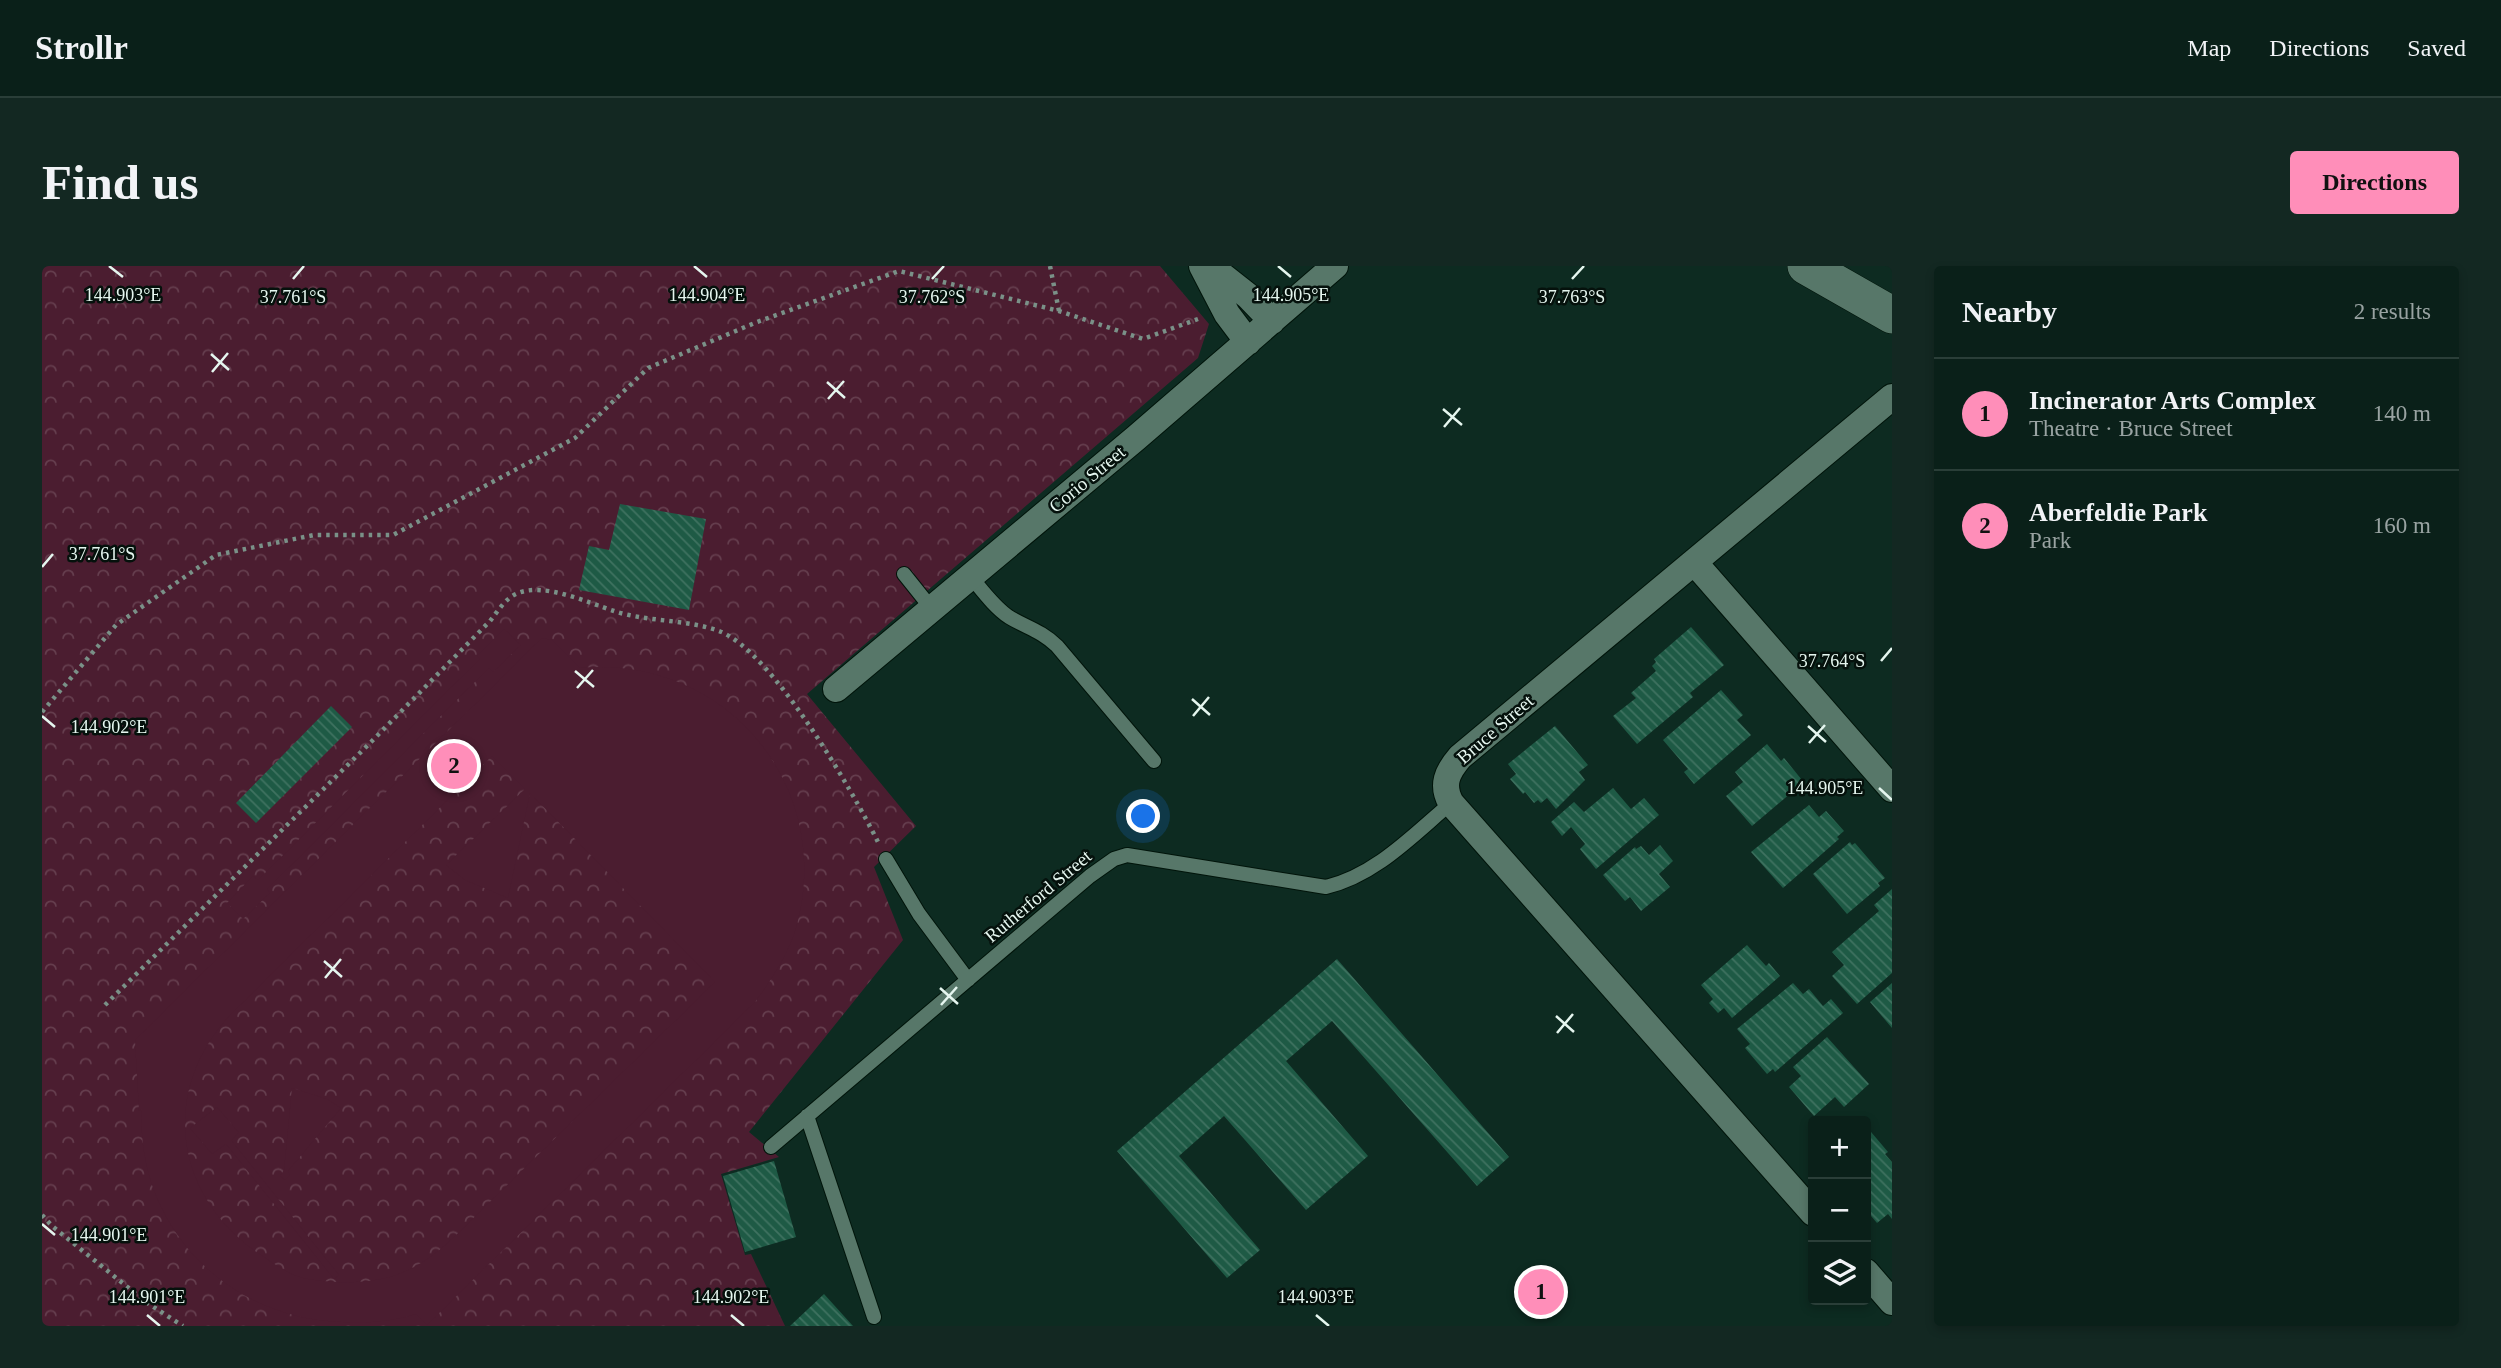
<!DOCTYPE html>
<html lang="en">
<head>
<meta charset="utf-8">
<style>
  body { margin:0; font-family:"Times New Roman",serif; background:#132822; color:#f1f3f6 }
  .controls { position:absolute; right:21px; bottom:21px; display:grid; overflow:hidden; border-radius:7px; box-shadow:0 4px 10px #0003 }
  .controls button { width:63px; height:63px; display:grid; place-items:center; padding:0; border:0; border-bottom:2px solid #2a3e38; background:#0a2019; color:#f1f3f6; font:35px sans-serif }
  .you { position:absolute; left:1102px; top:551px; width:24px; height:24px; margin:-18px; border:5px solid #fff; border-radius:50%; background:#1a73e8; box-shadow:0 0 0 10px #1a73e833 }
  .badge { display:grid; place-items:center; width:46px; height:46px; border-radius:50%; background:#ff8eb9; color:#111; font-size:23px; font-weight:700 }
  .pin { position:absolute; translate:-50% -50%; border:4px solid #fff; box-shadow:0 2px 7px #0006 }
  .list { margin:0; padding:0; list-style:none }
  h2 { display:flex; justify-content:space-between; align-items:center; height:91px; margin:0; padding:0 28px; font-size:30px }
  h2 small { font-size:23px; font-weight:400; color:#99a3a2 }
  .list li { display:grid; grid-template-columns:46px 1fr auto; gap:21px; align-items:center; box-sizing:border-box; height:112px; padding:0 28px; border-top:2px solid #2a3e38 }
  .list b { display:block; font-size:26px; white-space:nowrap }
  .list p { margin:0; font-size:23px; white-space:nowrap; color:#99a3a2 }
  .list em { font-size:23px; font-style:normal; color:#99a3a2 }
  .icon { flex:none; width:38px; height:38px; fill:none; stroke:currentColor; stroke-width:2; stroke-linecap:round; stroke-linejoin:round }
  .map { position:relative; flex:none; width:1850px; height:1060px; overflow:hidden; border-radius:7px }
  header { display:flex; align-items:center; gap:42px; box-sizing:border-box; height:98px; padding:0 35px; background:#0a2019; border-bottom:2px solid #2a3e38 }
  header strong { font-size:33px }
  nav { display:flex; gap:38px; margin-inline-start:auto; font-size:24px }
  .intro { display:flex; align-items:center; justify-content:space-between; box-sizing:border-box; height:168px; padding:0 42px }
  h1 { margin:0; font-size:49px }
  .button { padding:18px 32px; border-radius:7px; background:#ff8eb9; color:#111; font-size:24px; font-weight:700 }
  main { display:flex; gap:42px; padding:0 42px }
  aside { flex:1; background:#0a2019; border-radius:7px; box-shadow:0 4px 10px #0003 }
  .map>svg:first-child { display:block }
</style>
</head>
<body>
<header>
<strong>Strollr</strong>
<nav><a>Map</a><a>Directions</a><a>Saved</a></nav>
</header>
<div class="intro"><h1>Find us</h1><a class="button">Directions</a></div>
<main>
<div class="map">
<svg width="1850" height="1060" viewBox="0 0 1850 1060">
  <defs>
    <pattern id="park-crowns" width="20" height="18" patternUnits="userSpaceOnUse" patternTransform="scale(1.75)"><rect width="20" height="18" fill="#4b1d30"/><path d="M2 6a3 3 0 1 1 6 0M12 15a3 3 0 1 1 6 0" fill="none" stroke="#653e4e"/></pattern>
    <pattern id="building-back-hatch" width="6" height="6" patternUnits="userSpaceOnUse" patternTransform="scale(1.75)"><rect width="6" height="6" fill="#1e5a45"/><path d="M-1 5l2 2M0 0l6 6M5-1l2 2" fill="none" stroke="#3f7260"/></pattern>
  </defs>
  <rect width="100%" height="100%" fill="#0d2b21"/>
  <path fill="url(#park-crowns)" d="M0 0H1118L1167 58 1156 92 765 428 874 560 832 601 861 674 707 866 737 891 679 908 703 989 709 988 743 1060H0Z"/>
  <path fill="#4b1d30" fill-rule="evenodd" d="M462 363 479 379 451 406 447 402 225 623 228 627 201 653 185 637 211 610 216 614 438 393 435 390Z
    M500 372 510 374 538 402C684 389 794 521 754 662 746 689 730 713 713 736L385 1059 374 1048C349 1056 326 1057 300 1056 186 1053 93 960 100 843L97 845 93 774ZM450 490 483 523 404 599 423 614 466 632 488 527 673 716 410 973C373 1007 344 1018 294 1016 281 1015 264 1014 252 1009 240 1004 227 994 216 987 131 928 118 824 189 748Z
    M250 822 285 833 299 842 246 905 248 909 243 914 238 910 242 904Z
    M175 841 197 867 189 874 297 1009 292 1013 184 878 170 888 148 862Z"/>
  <path fill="url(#building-back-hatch)" d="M578 238 664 253 647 344 537 324 547 280 567 284Z
    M1649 361 1682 399 1648 427 1651 431 1595 478 1571 450 1594 432 1589 427 1614 405 1610 400 1614 396 1612 393Z
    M1679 424 1701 449 1695 454 1709 469 1652 518 1642 506 1646 503 1621 474Z
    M289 440 310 461 214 557 194 537Z
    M1513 460 1546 499 1537 506 1543 514 1514 543 1505 532 1499 537 1496 534 1492 537 1483 526 1481 528 1468 513 1474 508 1466 498Z
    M1725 478 1739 495 1742 492 1760 514 1755 519 1756 521 1710 560 1684 530 1701 516 1693 506Z
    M1571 522 1589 543 1602 532 1617 549 1554 603 1538 583 1543 578 1529 561 1520 570 1509 556 1532 536 1542 546Z
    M1767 539 1777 551 1784 545 1802 565 1795 571 1797 573 1741 622 1709 586Z
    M1808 576 1810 579 1813 577 1843 612 1836 617 1838 620 1805 648 1771 608Z
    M1618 579 1631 595 1617 608 1628 621 1599 645 1588 631 1583 635 1561 609 1593 581 1594 583 1599 580 1607 589Z
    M1850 623V707L1815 738 1790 710 1802 699 1790 686 1837 645 1832 639Z
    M1705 679 1724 700 1727 697 1738 710 1690 752 1682 742 1676 747 1667 737 1671 733 1659 719Z
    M1295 693 1467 891 1435 920 1290 755 1244 795 1326 890 1264 944 1182 850 1137 890 1218 984 1185 1012 1075 885Z
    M1751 717 1761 728 1767 723 1781 740 1789 733 1801 747 1733 806 1731 803 1725 808 1703 782 1708 778 1695 763Z
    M1850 717V762L1828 736Z
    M1785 771 1827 818 1802 841 1793 831 1772 850 1747 821 1759 810 1751 801Z
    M1824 860 1846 886 1843 888 1850 896V953L1846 948 1835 957 1824 944V905L1827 902 1824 898Z
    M732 895 754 971 703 986 681 910Z
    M782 1028 811 1060H748Z"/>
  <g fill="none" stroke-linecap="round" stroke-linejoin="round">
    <defs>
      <path id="service" d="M862 308 890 343
        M929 311C940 324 952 341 967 351 985 362 998 364 1015 380L1112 495
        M844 593 877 648 926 714
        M765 850 832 1051
        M729 881 1048 610 1072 593 1085 589 1284 621C1334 609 1371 569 1409 537"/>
      <path id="minor" d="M1160 0 1185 48 1206 76
        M1168 0 1206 30 1230 55
        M1652 296 1850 523
        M794 423 1094 172 1293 0
        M1771 947 1409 537C1399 519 1405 506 1418 491L1850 131
        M1824 1006 1850 1036"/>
      <path id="secondary" d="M1764 0 1850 49"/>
    </defs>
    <use href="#service" stroke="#00140a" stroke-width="16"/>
    <use href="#minor" stroke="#00140a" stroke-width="28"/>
    <use href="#secondary" stroke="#00140a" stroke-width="38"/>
    <path stroke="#7a9188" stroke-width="4.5" stroke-dasharray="3.5 5" stroke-linecap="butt" d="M1008 0 1017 45
      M0 446 74 359 174 289 272 269H351L533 172 606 102 715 56 857 5 1017 45 1101 73 1156 53
      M63 739 329 476 448 355C456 345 463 333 474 328 500 315 547 337 572 345 605 356 644 353 677 365 730 385 810 524 836 576
      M0 949 10 960 104 1036 141 1060"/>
    <use href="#service" stroke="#577769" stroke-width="14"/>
    <use href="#minor" stroke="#577769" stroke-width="26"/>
    <use href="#secondary" stroke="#577769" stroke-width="37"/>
  </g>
  <path fill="none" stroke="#e5f6ef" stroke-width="2.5" d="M67 0 81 11M652 0 665 11M1236 0 1249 11M251 13 262 0M890 13 902 0M1530 13 1542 0M169 88 187 104M170 106 186 87M785 116 803 132M786 133 802 115M1401 143 1420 159M1402 161 1418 142M0 301 11 288M1839 395 1850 382M533 405 552 421M535 422 551 404M1150 433 1168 449M0 450 13 461M1151 450 1167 431M1766 460 1784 476M1767 477 1783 459M1837 522 1850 534M282 695 300 711M283 712 299 693M898 722 916 738M899 739 915 721M1514 750 1532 766M1515 767 1531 748M0 958 13 969M105 1049 118 1060M689 1049 702 1060M1274 1049 1287 1060"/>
  <g text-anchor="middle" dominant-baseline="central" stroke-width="5" stroke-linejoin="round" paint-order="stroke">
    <g font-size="19" fill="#e5f6ef" stroke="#05110c">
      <text transform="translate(1045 213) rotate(-40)">Corio Street</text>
      <text transform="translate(1453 463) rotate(-41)">Bruce Street</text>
      <text transform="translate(996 630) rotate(-40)">Rutherford Street</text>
    </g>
  </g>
  <g font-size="18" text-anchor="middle" fill="#e5f6ef" stroke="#05110c" stroke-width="5" stroke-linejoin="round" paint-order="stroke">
    <text x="81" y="35">144.903°E</text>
    <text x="665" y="35">144.904°E</text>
    <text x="1249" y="35">144.905°E</text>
    <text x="251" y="37">37.761°S</text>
    <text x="890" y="37">37.762°S</text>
    <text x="1530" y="37">37.763°S</text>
    <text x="60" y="294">37.761°S</text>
    <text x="1790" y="401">37.764°S</text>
    <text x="67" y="467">144.902°E</text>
    <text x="1783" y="528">144.905°E</text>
    <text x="67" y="975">144.901°E</text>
    <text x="105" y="1037">144.901°E</text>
    <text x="689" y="1037">144.902°E</text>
    <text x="1274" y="1037">144.903°E</text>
  </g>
</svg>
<div class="controls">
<button>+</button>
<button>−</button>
<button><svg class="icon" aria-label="layers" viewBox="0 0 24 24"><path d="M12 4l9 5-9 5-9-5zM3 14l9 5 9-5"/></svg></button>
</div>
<div class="you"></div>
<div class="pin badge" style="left:1499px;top:1026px">1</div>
<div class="pin badge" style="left:412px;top:500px">2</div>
</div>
<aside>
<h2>Nearby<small>2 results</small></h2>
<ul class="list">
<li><span class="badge">1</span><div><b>Incinerator Arts Complex</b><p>Theatre · Bruce Street</p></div><em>140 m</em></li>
<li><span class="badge">2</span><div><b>Aberfeldie Park</b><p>Park</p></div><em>160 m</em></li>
</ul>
</aside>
</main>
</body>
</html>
